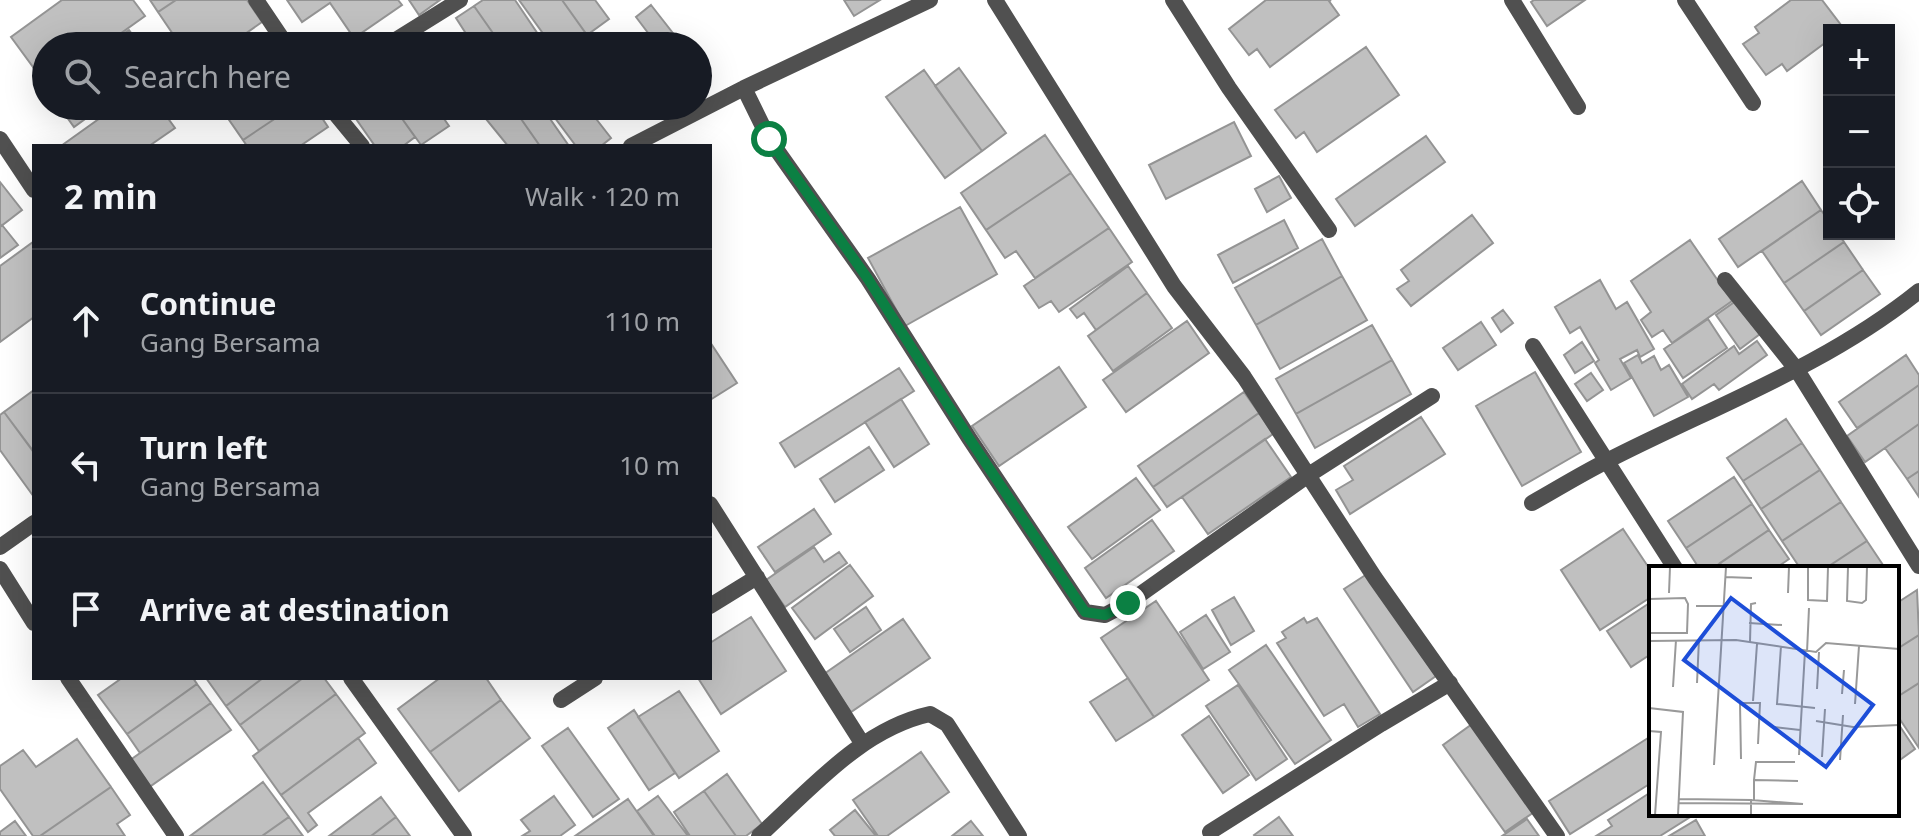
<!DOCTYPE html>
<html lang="en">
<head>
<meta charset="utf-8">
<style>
  body { margin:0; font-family:"Noto Sans",sans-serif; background:#20242c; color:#f1f3f6 }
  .controls { position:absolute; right:24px; top:24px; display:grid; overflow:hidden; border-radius:0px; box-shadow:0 8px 32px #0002 }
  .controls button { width:72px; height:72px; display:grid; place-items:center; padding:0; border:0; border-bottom:2px solid #363941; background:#171b24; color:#f1f3f6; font:40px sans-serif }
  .stop { position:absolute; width:24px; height:24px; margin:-18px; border:6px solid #0b8043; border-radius:50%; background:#fff }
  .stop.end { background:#0b8043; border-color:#fff; box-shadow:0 2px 8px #0008 }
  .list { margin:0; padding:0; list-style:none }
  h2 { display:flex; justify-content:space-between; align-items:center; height:104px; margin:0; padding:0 32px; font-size:34px }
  h2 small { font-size:26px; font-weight:400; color:#9ea1a6 }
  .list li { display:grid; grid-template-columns:52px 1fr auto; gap:24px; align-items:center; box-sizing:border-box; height:144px; padding:0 32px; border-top:2px solid #363941 }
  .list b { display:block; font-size:30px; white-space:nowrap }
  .list p { margin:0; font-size:26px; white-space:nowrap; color:#9ea1a6 }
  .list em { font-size:26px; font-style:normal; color:#9ea1a6 }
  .icon { flex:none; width:44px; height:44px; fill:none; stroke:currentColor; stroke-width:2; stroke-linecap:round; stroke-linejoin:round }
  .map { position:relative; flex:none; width:1919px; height:836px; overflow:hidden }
  .search { position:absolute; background:#171b24; box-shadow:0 8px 32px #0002; left:32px; top:32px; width:680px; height:88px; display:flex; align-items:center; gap:20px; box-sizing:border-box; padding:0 28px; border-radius:44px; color:#9ea1a6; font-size:30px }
  .panel { position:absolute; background:#171b24; box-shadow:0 8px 32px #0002; left:32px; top:144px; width:680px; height:536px; border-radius:0px }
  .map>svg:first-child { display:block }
</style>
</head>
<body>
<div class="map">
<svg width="1919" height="836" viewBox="0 0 1919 836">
  <rect width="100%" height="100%" fill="#fff"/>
  <path fill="#c0c0c0" stroke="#949494" stroke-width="2" d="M62 0H133L145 16 103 46H46V64L36 71 11 37Z
    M150 0H176L158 12Z
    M176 0H247L262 22 228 46H181L158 12Z
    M287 0H398L402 5 354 38 330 3 302 22Z
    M409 0H440L419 15Z
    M483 0H515L546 46H502L474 6Z
    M519 0H562L587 35 572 46H552Z
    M562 0H595L609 19 587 35Z
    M844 0H880L854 16Z
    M1266 0H1331L1329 1 1339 15 1270 67 1257 49 1249 55 1229 29Z
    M1534 0H1585L1547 26 1531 2Z
    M1791 0H1822L1844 29 1829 30V40L1787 71 1782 64 1766 75 1743 44 1759 33 1755 27Z
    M651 5 683 46H658L636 17Z
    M474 6 502 46H474L456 18Z
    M129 30 141 46H106Z
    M1366 47 1399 95 1317 152 1304 132 1296 138 1275 110Z
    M959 68 1006 133 982 151 935 86Z
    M924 70 982 151 945 178 886 97Z
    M59 106H103L74 127Z
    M117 106H159L175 128 149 146H61Z
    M238 106H294L243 140 225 114Z
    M294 106H314L328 127 300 146H247L243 140Z
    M347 106H393L415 137 403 146H375Z
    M393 106H435L449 126 421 145Z
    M505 106H512L540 146H508L486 119Z
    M512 106H541L569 146H540Z
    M546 106H586L611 138 601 146H576Z
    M1234 122 1251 156 1166 199 1149 165Z
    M1045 135 1071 173 986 230 961 193Z
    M1426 136 1445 162 1355 226 1336 199Z
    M1071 173 1109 228 1035 278 1016 251 1005 258 986 230Z
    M1279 176 1291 198 1267 212 1255 189Z
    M1802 181 1821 210 1738 267 1719 239Z
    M0 182 22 210 0 227Z
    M960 207 997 274 905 326 868 258Z
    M1821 210 1829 221V234H1838L1844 242 1784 283 1762 251Z
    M1472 215 1493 243 1411 306 1397 289 1409 281 1401 270Z
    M1284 220 1298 248 1233 283 1218 255Z
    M2 225 18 245 0 258V227Z
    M1109 228 1132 262 1059 312 1051 301 1039 308 1024 286Z
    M1322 239 1342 276 1256 325 1235 288Z
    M1690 240 1732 301 1672 343 1663 330 1652 337 1641 320 1651 312 1631 281Z
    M33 242 34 317 0 342V266Z
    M1844 242 1863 270 1804 311 1784 283Z
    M1128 266 1147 293 1096 330 1084 313 1077 318 1070 309Z
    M1863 270 1880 294 1821 335 1804 311Z
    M1342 276 1367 320 1280 369 1256 325Z
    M1600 280 1616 309 1627 302 1654 349 1640 357 1637 350 1620 359 1631 378 1611 390 1595 363 1599 360 1580 327 1570 333 1555 307Z
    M1147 293 1172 328 1113 371 1088 336Z
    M1736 301 1760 334 1740 349 1716 315Z
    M1503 310 1513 323 1501 332 1492 318Z
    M1708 319 1727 348 1683 378 1664 349Z
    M1187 321 1209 353 1126 412 1103 380Z
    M1481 322 1496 345 1458 370 1443 348Z
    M1372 325 1392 360 1296 414 1276 379Z
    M1757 341 1767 355 1719 390 1714 384 1692 399 1682 384 1734 346 1739 354Z
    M710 342 737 383 710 400Z
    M1582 342 1594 361 1575 373 1564 355Z
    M1638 355 1642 363 1654 356 1661 370 1669 365 1688 397 1654 416 1624 363Z
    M1906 355 1919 375V385L1857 428 1839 402Z
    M1392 360 1411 394 1315 448 1296 414Z
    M1059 367 1086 407 999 466 972 426Z
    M899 368 914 391 795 467 780 443Z
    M1535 372 1581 452 1522 486 1476 406Z
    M1591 373 1603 390 1587 401 1575 384Z
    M1919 385V424L1865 462 1847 436Z
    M34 390V448L32 450 4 412Z
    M1244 392 1259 413 1153 487 1138 466Z
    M901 399 929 444 894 467 865 422Z
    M4 412 34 452V497L0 450V415Z
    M1259 413 1273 434 1167 507 1153 487Z
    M1421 417 1445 454 1350 514 1336 490 1353 480 1344 466Z
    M1786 419 1802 443 1743 481 1727 458Z
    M1919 424V471L1907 479 1885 448Z
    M1265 439 1291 477 1208 534 1182 497Z
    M1802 443 1820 470 1761 509 1743 481Z
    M869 447 884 470 835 502 820 479Z
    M1820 470 1841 502 1782 541 1761 509Z
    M1919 471V497L1907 479Z
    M1734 477 1752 504 1686 548 1668 521Z
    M1136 478 1160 510 1092 559 1068 527Z
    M1841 502 1867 541 1826 568H1800L1782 541Z
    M1752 504 1769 530 1713 568H1699L1686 548Z
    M814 509 831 534 775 572 758 547Z
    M1152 520 1174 551 1106 598 1085 568Z
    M1623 529 1651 571V597L1600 630 1561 570Z
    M1769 530 1789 559 1776 568H1724L1720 563Z
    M1867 541 1885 568H1826Z
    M814 547 824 562 839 552 847 563 785 607 766 580Z
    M850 565 873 596 815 639 792 608Z
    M1367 574 1436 676 1413 692 1344 589Z
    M1917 590 1919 635 1897 649V603Z
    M1234 597 1254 631 1231 645 1212 610Z
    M1156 601 1209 680 1154 717 1101 638Z
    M1651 602V654L1631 667 1607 631Z
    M866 607 881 630 850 652 834 629Z
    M1206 615 1230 652 1203 669 1180 632Z
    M751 617 786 671 721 714 698 678H710V643Z
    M1304 618 1307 623 1317 618 1380 714 1358 727 1344 704 1324 716 1277 643 1286 638 1282 632Z
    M903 619 930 658 851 712 824 674Z
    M1919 635V683L1897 697V649Z
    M1266 645 1331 740 1295 764 1229 670Z
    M122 678H193L197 684 127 734 98 695Z
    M206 678H263L226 706Z
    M263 678H303L240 725 226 706Z
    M303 678H324L336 694 259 751 240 725Z
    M440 678H486L501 700 430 752 398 709Z
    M1128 678 1154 717 1116 741 1090 702Z
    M1919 683V748L1897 715V697Z
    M197 684 211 703 140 753 127 734Z
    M1238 685 1287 759 1256 780 1206 706Z
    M679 691 719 751 679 778 638 717Z
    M336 694 365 733 281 795 253 756Z
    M501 700 530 738 459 791 430 752Z
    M211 703 231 730 145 790 126 763Z
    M634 710 675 773 649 790 608 728Z
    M1209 716 1249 775 1223 793 1182 735Z
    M1475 722 1537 810 1505 832 1443 745Z
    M1897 722 1915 749 1897 762Z
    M568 728 619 799 593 817 542 746Z
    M358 738 376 763 308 813 317 825 308 832 281 795Z
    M1648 738 1651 742V783L1570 834 1549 801Z
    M77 739 111 787 40 836H33L0 789V766L23 750 36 767Z
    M921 752 949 792 887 836H878L853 800Z
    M727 774 762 824 746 836H736L704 791Z
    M263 782 289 817 262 836H190Z
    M111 787 130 815 117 824 125 836H40Z
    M704 791 736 836H690L674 812Z
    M1651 792V814H1695L1660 836H1596L1612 826 1608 820Z
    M554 796 575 825 560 836H522L530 831 521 820Z
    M658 796 688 836H655L637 811Z
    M381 797 396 817 371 836H329Z
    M628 799 654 836H575Z
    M855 810 876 836H835L830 830Z
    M289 817 303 836H262Z
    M396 817 410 836H371Z
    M1279 817 1293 836H1255L1254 835Z
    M1527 819 1539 836H1502Z
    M1696 820 1705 836H1669Z
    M15 821 26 836H0V832Z
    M971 821 983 836H952Z"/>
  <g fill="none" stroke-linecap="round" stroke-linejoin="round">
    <path stroke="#505050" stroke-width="16" d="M256 0 287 46
      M995 0 1174 286 1244 377 1375 578 1557 836
      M1173 0 1229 88 1329 230
      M1512 0 1578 107
      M1685 0 1753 103
      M386 46 460 0
      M744 88 769 139 868 279 969 438 1085 612 1105 615 1128 603 1307 476 1432 396
      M329 106 362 146
      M0 139 34 190
      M631 146 744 88 930 0
      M1725 280 1797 370 1919 566
      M1533 346 1675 568
      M1532 503C1557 489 1581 474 1607 461 1712 407 1826 366 1919 291
      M710 504 862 743
      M0 547 34 523
      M0 569 34 623
      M710 606 757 577
      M68 678 176 836
      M351 678 464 836
      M561 700 595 678
      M1210 832 1381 724 1450 683
      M759 836C810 790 861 729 930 714L947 724 1019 836"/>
  </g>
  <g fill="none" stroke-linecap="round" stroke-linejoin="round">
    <path stroke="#0b8043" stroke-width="10" d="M769 139 868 279 969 438 1085 612 1105 615 1128 603"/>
  </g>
  <g transform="translate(1649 566)">
    <rect width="250" height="250" fill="#fff"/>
    <path fill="none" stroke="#999" stroke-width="2" d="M159 1V34L178 35 179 1M199 1 198 35 213 37 217 34 218 1M76 11 103 12M20 27 21 1M139 27 140 1M0 33 36 32 39 38 38 67H0M47 40H74M100 57 133 59M0 75 87 74 167 86 177 77 250 83M101 76 102 38 107 37M132 80 128 138 166 142M158 86 160 42M48 117 50 73M24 121 27 74M168 123 170 86M193 128 195 104M104 135 108 78M206 138 210 80M0 142 34 146 29 249M167 155 204 161 250 159M125 161 151 164M0 165 12 166 6 249M150 189 156 85M173 191 176 143M92 193 91 137H111L109 178M191 194 194 149M65 199 77 1M105 214 107 196H146M30 233 102 234V249M105 234V214L149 215M30 237 154 238 102 234"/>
    <path fill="#1d4ed8" fill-opacity="0.15" stroke="#1d4ed8" stroke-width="4" d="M82 32 224 139 177 201 35 94Z"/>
    <rect width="250" height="250" fill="none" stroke="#000" stroke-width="4"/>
  </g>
</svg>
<div class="controls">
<button>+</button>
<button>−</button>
<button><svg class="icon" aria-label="locate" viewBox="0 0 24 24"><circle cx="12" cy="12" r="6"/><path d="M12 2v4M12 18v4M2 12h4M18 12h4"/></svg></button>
</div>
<div class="stop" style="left:769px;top:139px"></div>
<div class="stop end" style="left:1128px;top:603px"></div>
<div class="search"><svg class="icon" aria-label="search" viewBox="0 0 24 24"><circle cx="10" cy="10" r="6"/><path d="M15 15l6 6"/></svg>Search here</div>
<section class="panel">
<h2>2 min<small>Walk · 120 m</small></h2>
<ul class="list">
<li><svg class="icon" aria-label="ahead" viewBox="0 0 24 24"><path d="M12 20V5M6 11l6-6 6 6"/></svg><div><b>Continue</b><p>Gang Bersama</p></div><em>110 m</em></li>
<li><svg class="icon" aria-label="left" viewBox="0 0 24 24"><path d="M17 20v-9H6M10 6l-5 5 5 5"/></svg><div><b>Turn left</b><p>Gang Bersama</p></div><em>10 m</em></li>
<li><svg class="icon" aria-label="arrive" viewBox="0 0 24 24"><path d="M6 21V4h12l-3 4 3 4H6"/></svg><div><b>Arrive at destination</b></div></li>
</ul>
</section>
</div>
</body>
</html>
